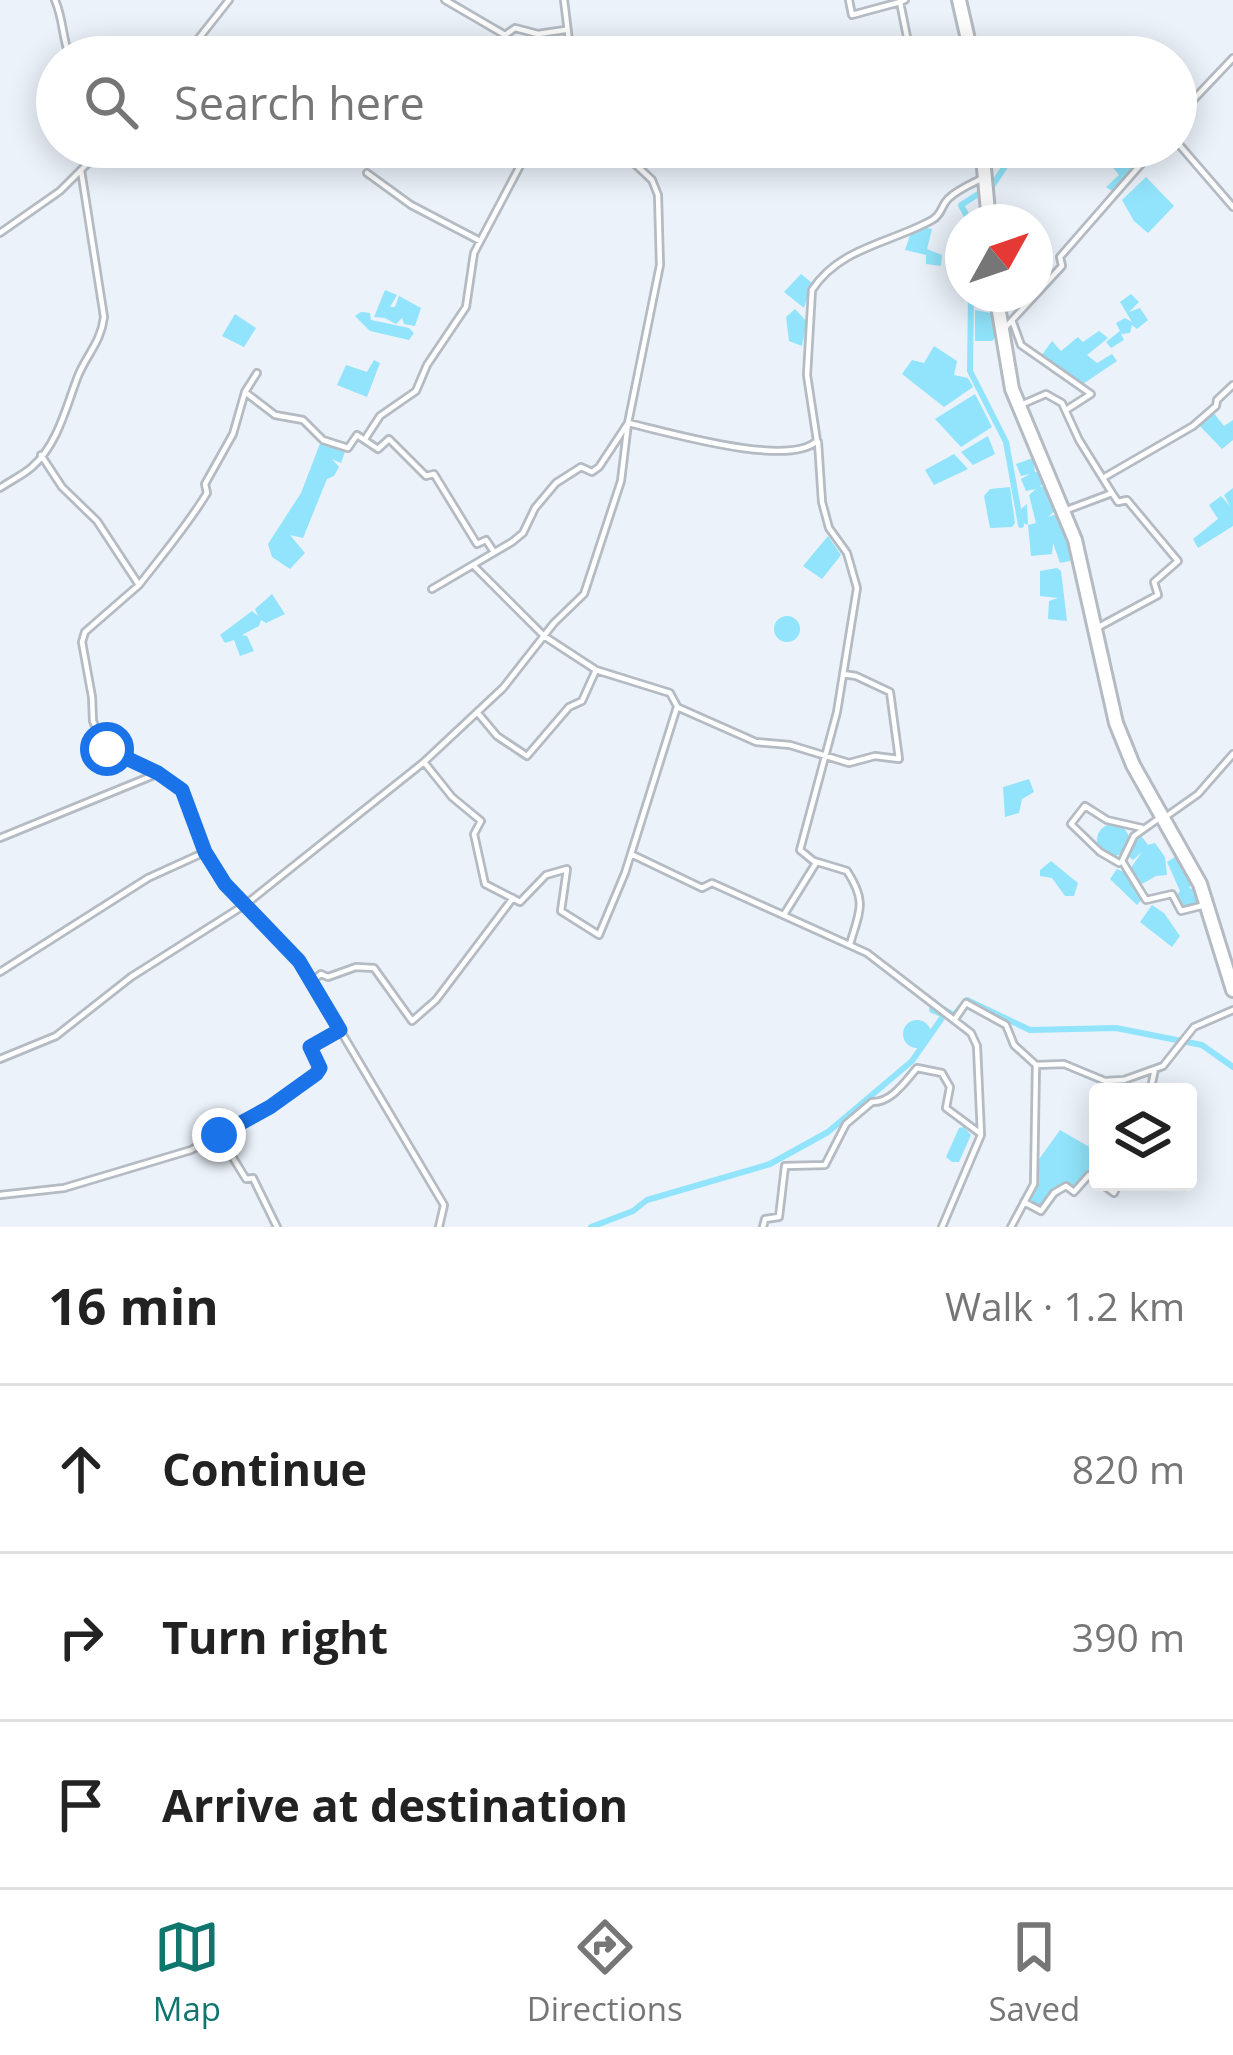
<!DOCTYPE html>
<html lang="en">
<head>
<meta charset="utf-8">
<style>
  body { margin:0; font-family:"Open Sans",sans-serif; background:#f2f2f2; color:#222 }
  .controls { position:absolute; right:36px; bottom:36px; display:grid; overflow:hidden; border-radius:12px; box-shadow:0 6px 30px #0003 }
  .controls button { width:108px; height:108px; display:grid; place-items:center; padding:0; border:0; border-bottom:3px solid #e0e0e0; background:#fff; color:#222; font:60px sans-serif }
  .compass { position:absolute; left:945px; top:204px; width:108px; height:108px; border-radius:50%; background:#fff; box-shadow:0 6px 30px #0003; rotate:50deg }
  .stop { position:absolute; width:36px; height:36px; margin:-27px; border:9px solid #1a73e8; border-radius:50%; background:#fff }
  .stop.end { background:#1a73e8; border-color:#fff; box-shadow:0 3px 12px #0008 }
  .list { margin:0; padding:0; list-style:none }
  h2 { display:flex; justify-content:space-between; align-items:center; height:156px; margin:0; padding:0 48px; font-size:51px }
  h2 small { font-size:39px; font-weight:400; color:#767676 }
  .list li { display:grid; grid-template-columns:78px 1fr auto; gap:36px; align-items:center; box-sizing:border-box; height:168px; padding:0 48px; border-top:3px solid #e0e0e0 }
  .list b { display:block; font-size:45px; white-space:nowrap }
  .list em { font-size:39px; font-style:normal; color:#767676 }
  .icon { flex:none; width:66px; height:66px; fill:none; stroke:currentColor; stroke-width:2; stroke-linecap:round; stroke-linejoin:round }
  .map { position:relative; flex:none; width:1233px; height:1227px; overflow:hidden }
  .search { position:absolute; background:#fff; box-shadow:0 6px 30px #0003; left:36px; right:36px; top:36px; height:132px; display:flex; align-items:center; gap:30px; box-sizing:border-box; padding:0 42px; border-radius:66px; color:#767676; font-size:45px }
  .sheet { height:660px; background:#fff }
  nav { display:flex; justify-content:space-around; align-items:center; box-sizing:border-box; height:168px; border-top:3px solid #e0e0e0; background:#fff; font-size:33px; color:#767676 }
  nav a { display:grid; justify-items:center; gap:6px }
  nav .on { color:#0f766e }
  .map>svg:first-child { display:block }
</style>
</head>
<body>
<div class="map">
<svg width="1233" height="1227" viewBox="0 0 1233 1227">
  <rect width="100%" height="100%" fill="#ebf2fa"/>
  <path fill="#91e4fb" d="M1126 149 1140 162 1112 191 1106 187 1119 175 1111 165Z
    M1146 177 1174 206 1148 233 1134 221 1122 200Z
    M920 227 932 229 927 249 942 255 941 266 926 264V255L905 250 910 235Z
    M801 274 812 283 804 308 784 292Z
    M385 290 397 295 390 307H395L399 296 421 308 415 326 404 324 402 318 396 324 385 318 374 317Z
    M1131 294 1139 302 1129 312 1140 308 1148 320 1137 329 1132 325 1130 333 1121 334 1124 340 1111 348 1106 342 1120 331 1116 323 1125 318 1132 322 1120 302Z
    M795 309 807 322 802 346 789 341 786 317Z
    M975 310 991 313 995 338 992 341H975Z
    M361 312 370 313 371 320 409 328 414 333 409 340 370 331 355 316Z
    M235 314 256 328 244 347 222 336Z
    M1099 331 1108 338 1087 355 1097 363 1112 354 1117 361 1083 384 1041 356 1052 341 1061 351 1078 337 1083 342Z
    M934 346 957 361 954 375 968 378 973 387 944 407 902 374 912 360 924 363Z
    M374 360 380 363 367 397 337 385 346 365 367 372Z
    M975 394 992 427 961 447 935 419Z
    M1213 412 1224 426 1233 420V440L1222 449 1197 423Z
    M988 436 995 454 973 465 961 452Z
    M321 441 346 449 341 463 332 459 339 467 334 476 327 479 303 538 290 535 305 553 290 569 272 557 268 544 301 493Z
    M954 454 968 469 934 485 925 470Z
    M1033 458 1035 472 1041 473 1045 482 1040 487 1046 486 1057 509 1048 517 1059 513 1074 560 1060 563 1053 543 1052 554 1031 556 1028 525 1023 523 1021 509 1027 504 1028 525 1036 523 1029 495 1036 489 1026 491 1021 479 1030 474 1021 476 1016 464Z
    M1010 487 1015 523 1012 527 990 528 984 496 990 489Z
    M1233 488V526L1198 548 1193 539 1218 519 1209 505 1221 496 1230 506 1224 495Z
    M828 536 841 555 822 579 803 566Z
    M1057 568 1061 571 1067 621 1048 619 1049 601 1058 598 1040 596V571Z
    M272 594 285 614 266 623 261 620 259 626 242 635 247 636 254 651 240 656 234 640 225 643 220 635 252 611 258 616 255 609Z
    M774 629a13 13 0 1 1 26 0a13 13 0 1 1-26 0Z
    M1029 779 1034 792 1022 799 1019 813 1005 817 1003 787Z
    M1097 840a16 16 0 1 1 32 0a16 16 0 1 1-32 0Z
    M1140 834 1148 845 1155 843 1165 857 1167 875 1156 876 1142 884 1130 869 1142 852 1133 860 1127 855Z
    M1178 855 1194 882 1189 888 1197 890 1201 902 1182 909 1176 896 1180 891 1167 862Z
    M1051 861 1078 883 1074 896H1065L1052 878 1040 876V870Z
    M1117 869 1131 875 1143 898 1137 905 1110 879Z
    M1152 905 1164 913 1180 936 1172 947 1140 922Z
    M903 1034a14 14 0 1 1 28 0a14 14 0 1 1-28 0Z
    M964 1127 971 1135 959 1162H952L946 1157 959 1128Z
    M1060 1130 1098 1152V1157L1074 1191 1064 1184 1039 1208 1027 1201 1035 1185 1037 1162Z"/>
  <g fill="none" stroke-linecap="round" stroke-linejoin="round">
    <path stroke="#91e4fb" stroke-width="6" d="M1091 57 1088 53 1096 44
      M990 189 1018 147
      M970 222 961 205 983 191
      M971 294 970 371 1006 442 1021 525
      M945 1010 954 1015 967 1000 1030 1030 1116 1028 1202 1045 1233 1067
      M591 1227 633 1211 647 1200 770 1164 828 1132 912 1061 944 1015 932 1010 934 1002"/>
    <defs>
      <path id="minor" d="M55 0C64 21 62 39 70 57
        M445 0 505 35 515 28 538 34 565 30
        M564 0 571 57
        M849 0 852 15 900 2
        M905 0 900 2 911 57
        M184 57 229 0
        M1176 118 1233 58
        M1176 141 1233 207
        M367 173 411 205 480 241
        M0 233 60 191 81 170
        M1012 320 1021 345 1091 394 1066 410
        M1004 329 1062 266 1060 257 1156 147
        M245 392 275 415 303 420 323 440 348 448 357 435 378 449 389 439 426 476 434 474 477 544 486 540 494 552
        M1023 404 1046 394 1062 403 1079 440 1112 493 1064 511
        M365 439 380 416 416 391 427 365 466 307 474 253 530 147
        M41 455 62 487 97 521 139 585 85 632 82 642 92 697 93 721 103 745 159 773 182 791 205 852 225 884 299 961 444 1205 439 1227
        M1103 478 1193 426 1216 406 1217 400 1233 385
        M0 488C10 481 23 475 32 467 58 444 66 407 78 376 87 354 101 342 104 317L81 170 104 147
        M473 565 544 636 596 670
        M139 585C163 554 187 526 207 493L205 484 233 434 245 392 257 373
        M432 589 512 542 523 533 535 508 556 483 581 467 592 472 599 467 628 423 660 265 658 195 652 180 635 164 637 147
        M1095 629 1158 595 1154 582 1178 561 1127 500 1118 502 1112 493
        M477 712 497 736 527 756 569 707 582 701 596 670 670 693 677 706
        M424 762 452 797 481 821 474 834 485 884 520 902 546 875 567 869 561 911 599 935 625 873 677 707 756 742 790 745 849 763 875 756 899 759 890 692 856 676 843 674
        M1164 818 1198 794 1233 754
        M1158 819 1134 836 1122 861 1146 900 1172 894 1181 911 1205 905
        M0 838 159 773
        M631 854 702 888 712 883 867 953 971 1033 977 1046 981 1135 942 1227
        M814 861 847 871C867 902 860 910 850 944
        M1119 863 1100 852 1071 824 1085 806 1107 820 1142 828
        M785 913 816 863 800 850 837 712 857 588 847 553 829 528 822 502 818 442
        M0 972 148 878 205 852
        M312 981 321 974 328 977 356 967 374 968 412 1021 436 1000 513 898
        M955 1019 966 1003 1006 1025 1014 1045 1036 1065
        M0 1059 56 1036 131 977 246 904 424 762 503 688 554 623 584 594 621 481 628 423C667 432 788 468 817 441L807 375 812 290C840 247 891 243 932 220 942 215 941 205 949 198 957 190 971 184 981 179
        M1150 1092 1155 1069
        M219 1135 246 1179 253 1178 277 1227
        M1099 1182 1114 1193 1119 1182
        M0 1195 64 1188 191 1150 270 1107 316 1074 320 1068 310 1047 338 1031
        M1024 1202 1041 1211 1054 1193 1066 1186 1074 1192 1089 1175 1098 1182
        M763 1227 765 1219 779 1217 785 1166 825 1165 846 1124 872 1102C891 1103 905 1082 917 1068L942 1073 950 1087 946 1108 981 1134
        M1011 1227 1034 1184 1036 1065 1064 1064 1105 1081 1124 1080 1163 1066 1194 1027 1233 1010"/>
      <path id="primary" d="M959 0 972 57
        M982 147 989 222
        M996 294 1012 389 1075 540 1116 723 1133 765 1200 884 1233 990"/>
    </defs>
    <use href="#minor" stroke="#b4bbc2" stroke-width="10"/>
    <use href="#primary" stroke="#b4bbc2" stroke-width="18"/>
    <use href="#minor" stroke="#fff" stroke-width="4.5"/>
    <use href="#primary" stroke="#fff" stroke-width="12"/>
  </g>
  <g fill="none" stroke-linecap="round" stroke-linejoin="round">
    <path stroke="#1a73e8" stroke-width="15" d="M107 749 158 773 182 790 205 852 225 884 299 961 340 1030 310 1047 320 1068 316 1074 270 1107 219 1135"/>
  </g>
</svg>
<div class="controls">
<button><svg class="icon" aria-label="layers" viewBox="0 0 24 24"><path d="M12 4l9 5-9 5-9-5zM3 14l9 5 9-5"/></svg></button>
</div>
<svg class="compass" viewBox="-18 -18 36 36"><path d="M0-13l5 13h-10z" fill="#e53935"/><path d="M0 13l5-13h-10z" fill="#767676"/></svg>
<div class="stop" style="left:107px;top:749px"></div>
<div class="stop end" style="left:219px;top:1135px"></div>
<div class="search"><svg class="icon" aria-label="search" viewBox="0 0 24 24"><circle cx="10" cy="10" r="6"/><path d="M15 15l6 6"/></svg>Search here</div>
</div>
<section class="sheet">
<h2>16 min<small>Walk · 1.2 km</small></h2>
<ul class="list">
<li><svg class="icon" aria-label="ahead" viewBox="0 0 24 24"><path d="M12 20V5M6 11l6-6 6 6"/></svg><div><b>Continue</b></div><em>820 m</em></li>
<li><svg class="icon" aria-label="right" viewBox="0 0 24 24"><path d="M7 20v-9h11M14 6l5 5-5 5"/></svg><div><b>Turn right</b></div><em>390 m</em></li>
<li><svg class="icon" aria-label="arrive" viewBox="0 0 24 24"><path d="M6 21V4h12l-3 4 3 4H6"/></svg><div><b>Arrive at destination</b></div></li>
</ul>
</section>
<nav>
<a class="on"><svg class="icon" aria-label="map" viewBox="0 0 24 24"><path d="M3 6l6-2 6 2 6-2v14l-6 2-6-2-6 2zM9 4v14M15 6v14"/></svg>Map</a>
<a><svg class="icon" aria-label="directions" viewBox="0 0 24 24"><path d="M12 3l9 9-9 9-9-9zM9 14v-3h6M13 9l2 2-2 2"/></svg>Directions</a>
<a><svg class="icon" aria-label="saved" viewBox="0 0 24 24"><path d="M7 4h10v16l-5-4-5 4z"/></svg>Saved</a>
</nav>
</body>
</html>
